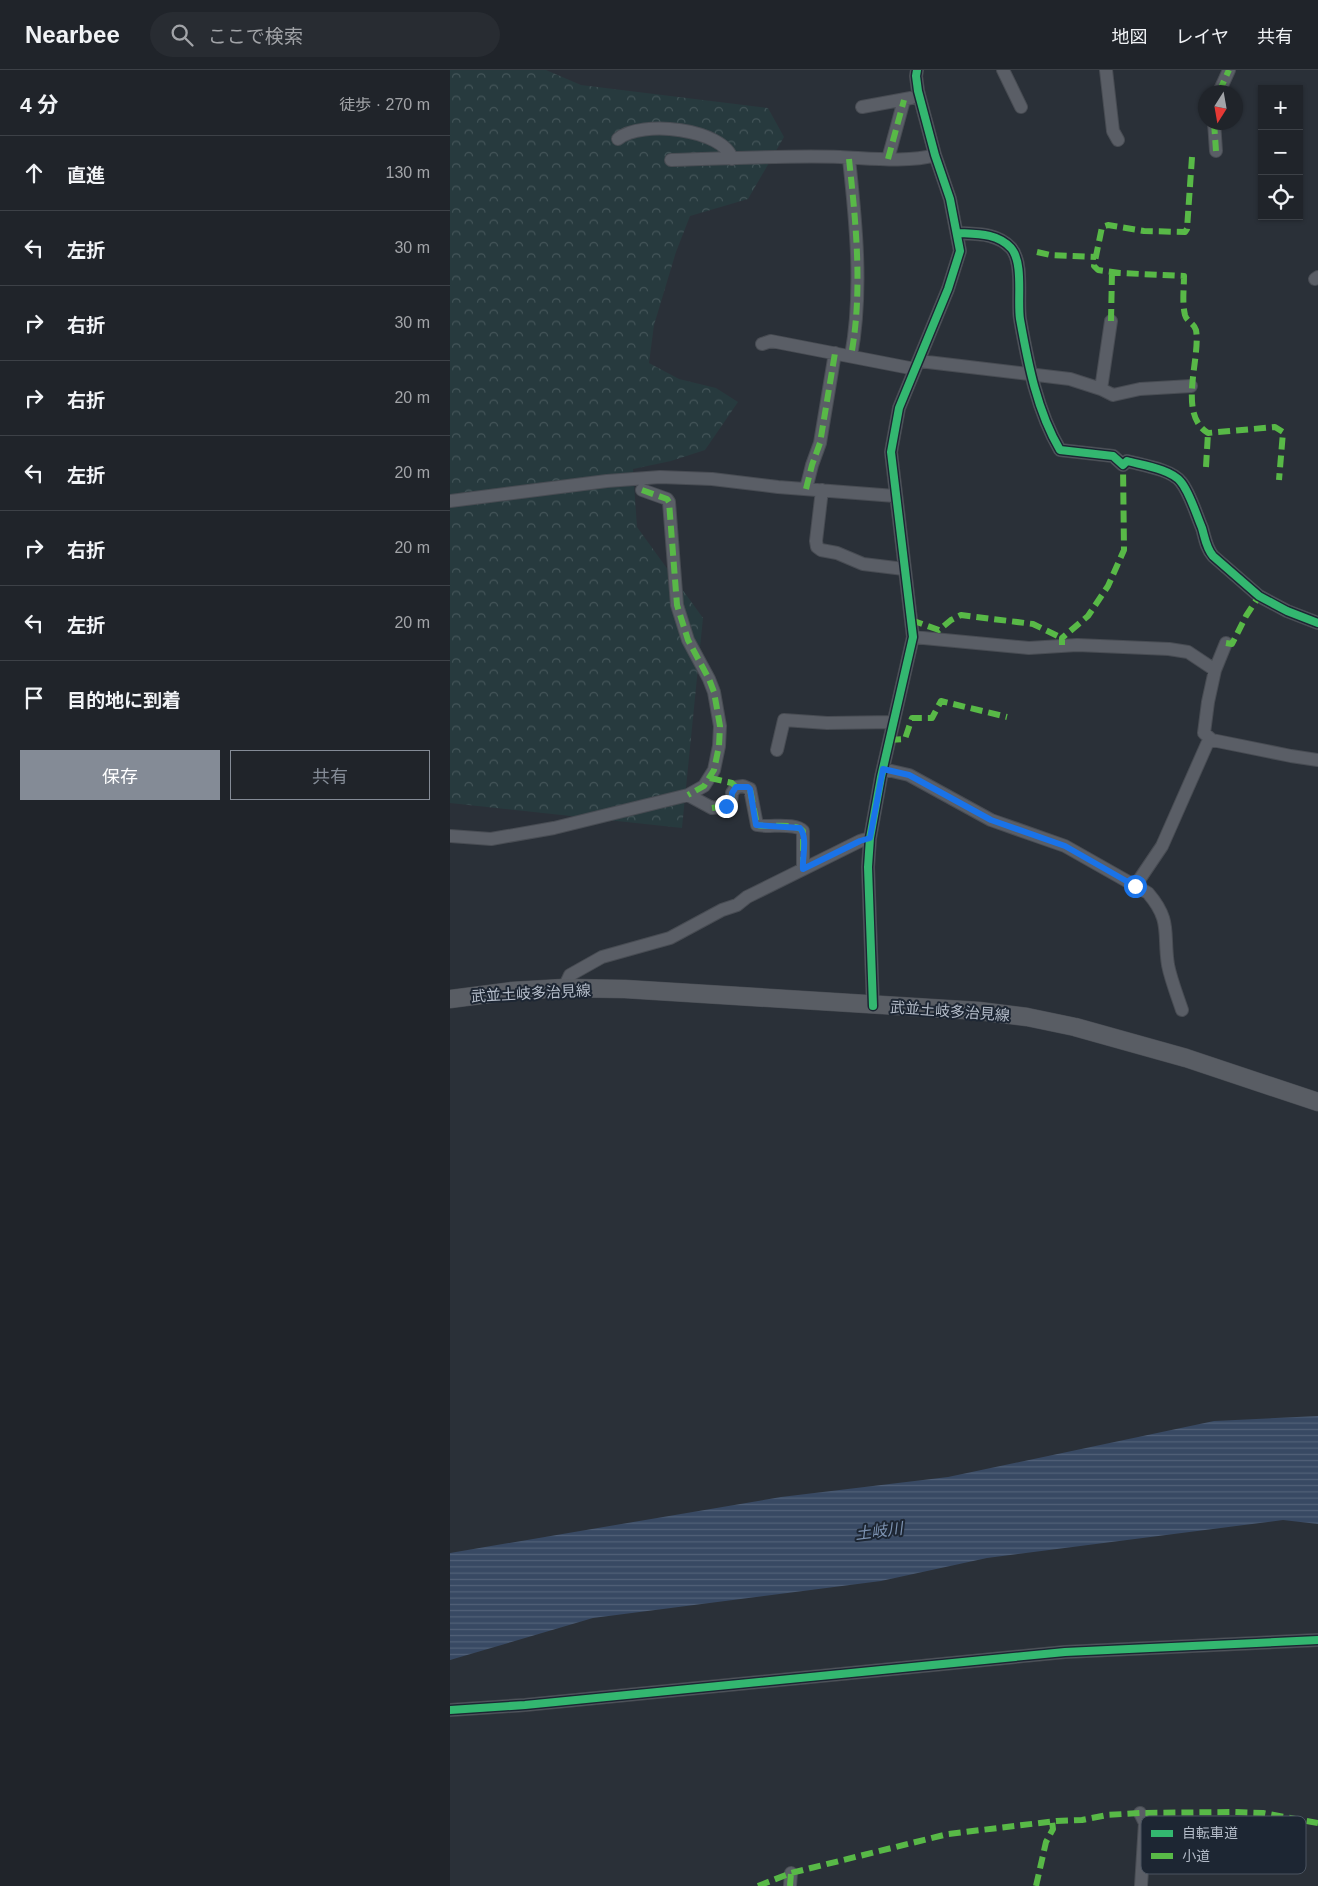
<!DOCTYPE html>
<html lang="ja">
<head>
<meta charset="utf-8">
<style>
  body { margin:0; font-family:Helvetica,"Noto Sans JP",sans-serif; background:#282c32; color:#f1f3f6 }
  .controls { position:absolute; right:15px; top:15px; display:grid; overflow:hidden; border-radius:0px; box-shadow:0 1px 4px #0004 }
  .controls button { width:45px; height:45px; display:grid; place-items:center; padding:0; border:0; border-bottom:1px solid #3d4147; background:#20242a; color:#f1f3f6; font:25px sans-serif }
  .compass { position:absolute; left:748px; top:15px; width:45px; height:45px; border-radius:50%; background:#20242a; box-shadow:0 1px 4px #0004; rotate:191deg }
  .stop { position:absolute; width:15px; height:15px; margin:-11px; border:4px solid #1a73e8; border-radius:50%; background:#fff }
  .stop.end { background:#1a73e8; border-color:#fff; box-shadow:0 1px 5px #0008 }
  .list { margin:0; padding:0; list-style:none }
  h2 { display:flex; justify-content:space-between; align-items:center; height:65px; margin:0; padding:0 20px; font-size:21px }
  h2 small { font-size:16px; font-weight:400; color:#a2a4a8 }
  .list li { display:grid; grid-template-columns:32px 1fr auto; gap:15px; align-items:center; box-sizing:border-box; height:75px; padding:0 20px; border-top:1px solid #3d4147 }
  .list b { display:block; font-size:19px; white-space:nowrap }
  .list em { font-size:16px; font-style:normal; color:#a2a4a8 }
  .actions { display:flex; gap:10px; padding:15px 20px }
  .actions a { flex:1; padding:11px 0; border:1px solid #848b96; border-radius:0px; text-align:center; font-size:18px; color:#848b96 }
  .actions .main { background:#848b96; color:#fff }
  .icon { flex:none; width:28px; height:28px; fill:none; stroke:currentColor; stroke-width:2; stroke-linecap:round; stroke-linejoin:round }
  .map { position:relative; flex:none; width:868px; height:1816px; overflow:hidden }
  header { display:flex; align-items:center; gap:30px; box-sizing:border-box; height:70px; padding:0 25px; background:#20242a; border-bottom:1px solid #3d4147 }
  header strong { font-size:24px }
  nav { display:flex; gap:28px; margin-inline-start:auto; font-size:18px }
  .search { width:350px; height:45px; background:#282c32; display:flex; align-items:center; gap:12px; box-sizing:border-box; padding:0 18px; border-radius:28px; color:#a2a4a8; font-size:19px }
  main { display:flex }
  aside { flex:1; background:#20242a }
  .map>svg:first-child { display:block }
</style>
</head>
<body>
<header>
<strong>Nearbee</strong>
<div class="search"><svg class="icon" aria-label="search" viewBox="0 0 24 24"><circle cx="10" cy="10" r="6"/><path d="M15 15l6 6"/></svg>ここで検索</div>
<nav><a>地図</a><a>レイヤ</a><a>共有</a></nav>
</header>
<main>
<aside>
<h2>4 分<small>徒歩 · 270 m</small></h2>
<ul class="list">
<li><svg class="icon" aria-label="ahead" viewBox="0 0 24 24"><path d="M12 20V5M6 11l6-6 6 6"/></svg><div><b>直進</b></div><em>130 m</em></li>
<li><svg class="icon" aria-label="left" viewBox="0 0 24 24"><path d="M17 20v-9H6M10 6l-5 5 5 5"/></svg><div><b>左折</b></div><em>30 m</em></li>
<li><svg class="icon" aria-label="right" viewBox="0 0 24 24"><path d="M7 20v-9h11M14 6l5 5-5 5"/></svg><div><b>右折</b></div><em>30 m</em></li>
<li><svg class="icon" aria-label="right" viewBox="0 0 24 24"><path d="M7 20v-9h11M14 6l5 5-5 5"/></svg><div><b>右折</b></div><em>20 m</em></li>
<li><svg class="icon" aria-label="left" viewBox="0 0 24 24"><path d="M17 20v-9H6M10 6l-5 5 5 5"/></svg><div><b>左折</b></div><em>20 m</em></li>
<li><svg class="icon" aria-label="right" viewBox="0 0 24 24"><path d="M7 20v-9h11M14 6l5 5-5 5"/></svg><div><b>右折</b></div><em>20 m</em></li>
<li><svg class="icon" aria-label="left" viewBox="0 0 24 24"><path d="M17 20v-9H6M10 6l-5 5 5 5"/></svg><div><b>左折</b></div><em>20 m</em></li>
<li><svg class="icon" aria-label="arrive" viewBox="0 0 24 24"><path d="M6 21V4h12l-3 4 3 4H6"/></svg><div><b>目的地に到着</b></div></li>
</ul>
<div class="actions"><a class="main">保存</a><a>共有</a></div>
</aside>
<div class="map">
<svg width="868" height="1816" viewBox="0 0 868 1816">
  <defs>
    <pattern id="forest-crowns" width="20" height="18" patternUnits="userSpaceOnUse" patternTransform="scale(1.25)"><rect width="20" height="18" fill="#273a3e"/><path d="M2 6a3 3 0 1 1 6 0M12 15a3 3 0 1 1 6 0" fill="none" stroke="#445559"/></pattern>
    <pattern id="water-rules" width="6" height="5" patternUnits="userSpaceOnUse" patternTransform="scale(1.25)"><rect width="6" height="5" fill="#384963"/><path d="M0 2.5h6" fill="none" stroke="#526178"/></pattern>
  </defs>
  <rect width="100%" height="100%" fill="#2a3038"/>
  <path fill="url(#forest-crowns)" d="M0 0H96L131 15 318 38 334 67 298 129 240 146 226 182 204 255 199 293 229 309 266 318 288 332 255 380 221 391 183 399 187 457 253 548 232 758 0 733Z"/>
  <path fill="url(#water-rules)" d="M868 1346V1454L833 1450 537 1488 431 1511 143 1548 0 1590V1483L331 1427 498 1407 764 1351Z"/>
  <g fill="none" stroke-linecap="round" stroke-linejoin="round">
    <defs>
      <path id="street" d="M553 0 571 37
        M656 0 663 61 668 70
        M769 22 779 0
        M412 37 461 28
        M764 52 766 81
        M168 69C191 49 274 59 282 89
        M399 89C406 153 413 222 401 286
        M438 89 454 30
        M221 90C277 89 334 85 390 87 417 88 459 93 485 85
        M508 163C527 164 547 163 561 178 574 193 567 230 570 249 578 294 587 341 610 380L663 386 673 395 677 391C691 395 721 399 731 412 740 423 746 444 752 458 755 468 756 478 763 486L809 526 837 541 868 553
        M865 209 868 207
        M312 274 321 271 465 299
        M469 291 620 309 651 319 663 325 690 319 741 316
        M651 319 661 251
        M356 419 362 395 370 373 385 283
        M192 420 217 429 219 432 227 535 238 570 259 609 264 622 270 656 269 676 264 700 254 716 238 725
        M372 420 366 471 367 477 371 480 387 483 413 494 454 499
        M0 431 157 411 210 407 262 409 328 417 445 426
        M463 567 579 578 627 575 719 579 738 582 765 600
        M776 573 765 600 758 632 754 663 762 670 841 686 868 690
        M327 680 334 650 377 653 443 652
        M433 699 459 705 541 750 615 776 698 823C722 851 713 863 718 895 721 910 727 925 732 940
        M0 766 41 769 104 758 238 725 262 738 276 736 281 733 282 723 286 717 293 716 300 719 307 755C319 758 345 752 353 761V799
        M685 816 712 776 757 674 762 670
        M114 918 120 905 152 887 220 868 272 840 287 835 297 827 410 771 420 768
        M423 936 418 797 420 768 431 707 463 567 441 382 449 338 498 219 510 181 500 129 485 85 468 21 466 6 467 0
        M0 1640 75 1635 615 1582 868 1570
        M690 1743 695 1753 691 1816
        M340 1816 341 1803"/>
      <path id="secondary" d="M0 929 62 921 114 918 175 919 529 941 577 947 625 957 736 988 868 1032"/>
    </defs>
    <use href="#street" stroke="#484c53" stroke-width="14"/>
    <use href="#secondary" stroke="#484c53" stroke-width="19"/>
    <use href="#street" stroke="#5a5e66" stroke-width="12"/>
    <use href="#secondary" stroke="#595d64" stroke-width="18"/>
    <path stroke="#58b947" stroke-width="6" stroke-dasharray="12 6" stroke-linecap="butt" d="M769 22 779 0
      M764 52 766 81
      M742 87 737 159 735 162 694 161 658 155 652 157 644 196 648 200 670 203 734 206C734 218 732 233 735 245 737 252 744 253 746 260 751 288 727 344 758 363L825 357 833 362 829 410
      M399 89C406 153 413 222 401 286
      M438 89 454 30
      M587 182 600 185 646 187
      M661 251 662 202
      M756 397 758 363
      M356 419 362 395 370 373 385 283
      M192 420 217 429 219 432 227 535 238 570 259 609 264 622 270 656 269 676 264 700 254 716 238 725
      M461 550 489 560 501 550 511 545 583 554 612 568
      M776 573 782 574 796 546 809 526
      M612 575V568L638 546 658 516 674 480 673 395
      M439 670 455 669 462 648H482L491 631 557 647
      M260 708 282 713 286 717
      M262 738 276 736 281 733 282 723 286 717H298L300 719 307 755C319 758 345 752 353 761V799
      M308 1816 341 1803 498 1764 606 1751 632 1750 657 1745 690 1743 783 1742 813 1743 868 1753
      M340 1816 341 1803
      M586 1816 596 1772 603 1759 602 1751"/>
    <defs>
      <path id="cycleway" d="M508 163C527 164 547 163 561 178 574 193 567 230 570 249 578 294 587 341 610 380L663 386 673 395 677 391C691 395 721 399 731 412 740 423 746 444 752 458 755 468 756 478 763 486L809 526 837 541 868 553
        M423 936 418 797 420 768 431 707 463 567 441 382 449 338 498 219 510 181 500 129 485 85 468 21 466 6 467 0
        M0 1640 75 1635 615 1582 868 1570"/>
    </defs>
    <use href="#cycleway" stroke="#1d2633" stroke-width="11"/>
    <use href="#cycleway" stroke="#33b770" stroke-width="8"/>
  </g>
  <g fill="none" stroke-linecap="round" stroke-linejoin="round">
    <path stroke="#1a73e8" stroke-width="6" d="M276 736 281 733 282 723 286 717H298L300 719 306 755 350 758C358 768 352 787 353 799L410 771 420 768 433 699 459 705 541 750 615 776 685 816"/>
  </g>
  <g text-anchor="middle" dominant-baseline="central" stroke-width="4" stroke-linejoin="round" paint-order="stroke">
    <g font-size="15" fill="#b4bcc9" stroke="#1d2633">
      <text transform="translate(81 923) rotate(-3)">武並土岐多治見線</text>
      <text transform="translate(500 941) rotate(4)">武並土岐多治見線</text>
    </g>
    <g font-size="16" font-style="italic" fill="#7c92b1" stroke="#1d2633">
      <text transform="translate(429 1461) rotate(-7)">土岐川</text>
    </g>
  </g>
  <rect x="691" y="1746" width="165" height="58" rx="8" fill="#1d2633" stroke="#4a5360" stroke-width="1"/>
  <rect x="701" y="1760" width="22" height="7" fill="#33b770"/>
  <rect x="701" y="1783" width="22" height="6" fill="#58b947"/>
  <g font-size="14" fill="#b4bcc9">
    <text x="732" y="1768">自転車道</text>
    <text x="732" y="1791">小道</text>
  </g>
</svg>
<div class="controls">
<button>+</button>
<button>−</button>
<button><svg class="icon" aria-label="locate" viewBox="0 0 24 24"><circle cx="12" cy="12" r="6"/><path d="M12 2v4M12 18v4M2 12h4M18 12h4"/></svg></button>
</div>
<svg class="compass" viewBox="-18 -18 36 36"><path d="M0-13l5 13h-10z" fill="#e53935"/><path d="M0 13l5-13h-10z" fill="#a2a4a8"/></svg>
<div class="stop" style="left:685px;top:816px"></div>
<div class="stop end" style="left:276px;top:736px"></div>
</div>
</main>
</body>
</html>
